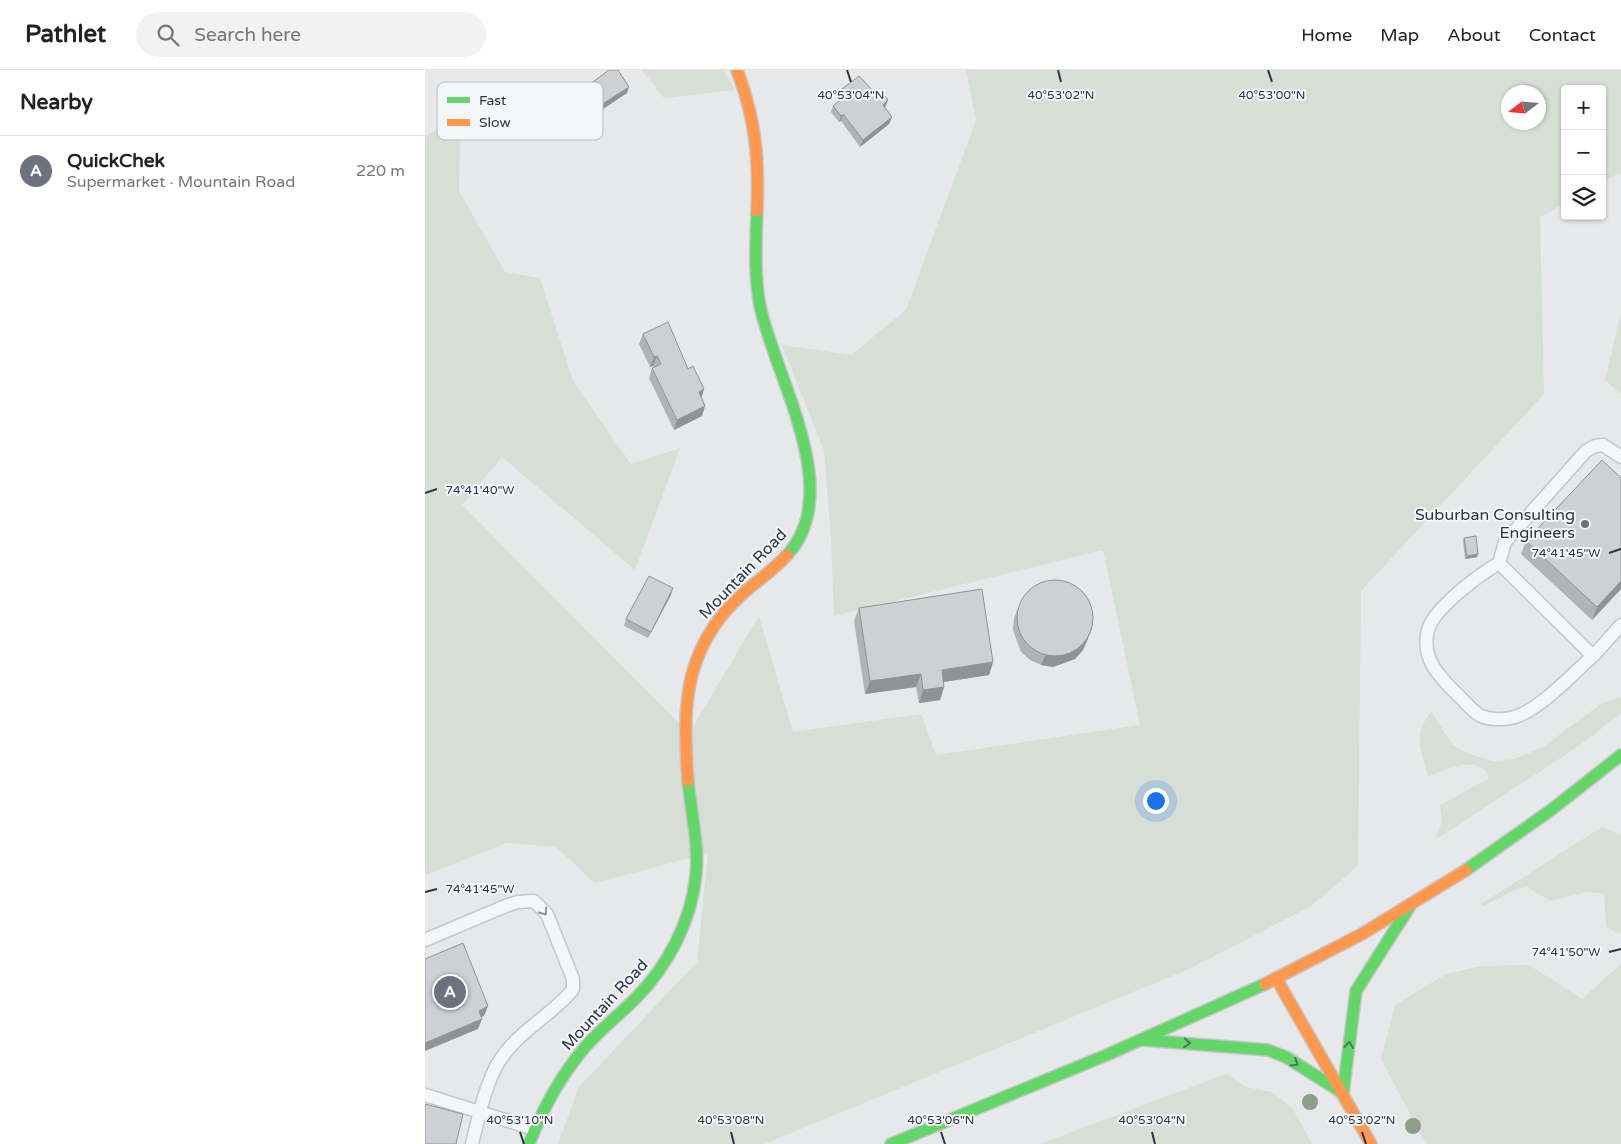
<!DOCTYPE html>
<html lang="en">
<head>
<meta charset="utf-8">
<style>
  body { margin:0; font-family:"Varela Round",sans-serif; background:#f2f2f2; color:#222 }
  .controls { position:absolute; right:15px; top:15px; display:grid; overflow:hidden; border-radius:5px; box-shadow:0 1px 4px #0004 }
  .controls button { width:45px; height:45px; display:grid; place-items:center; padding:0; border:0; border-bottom:1px solid #e0e0e0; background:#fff; color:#222; font:25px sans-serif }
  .compass { position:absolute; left:1076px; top:15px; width:45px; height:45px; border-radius:50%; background:#fff; box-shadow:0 1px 4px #0004; rotate:254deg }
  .you { position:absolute; left:730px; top:730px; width:18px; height:18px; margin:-12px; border:4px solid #fff; border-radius:50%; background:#1a73e8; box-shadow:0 0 0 8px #1a73e833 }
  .badge { display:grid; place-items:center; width:32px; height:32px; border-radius:50%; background:#6c737f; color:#fff; font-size:16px; font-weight:700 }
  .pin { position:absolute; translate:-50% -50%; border:2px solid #fff; box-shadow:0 1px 5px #0006 }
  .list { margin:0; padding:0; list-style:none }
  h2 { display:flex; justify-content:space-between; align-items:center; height:65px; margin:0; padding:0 20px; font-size:21px }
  h2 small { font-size:16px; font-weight:400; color:#767676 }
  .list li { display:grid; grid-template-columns:32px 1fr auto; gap:15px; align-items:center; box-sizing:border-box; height:70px; padding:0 20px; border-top:1px solid #e0e0e0 }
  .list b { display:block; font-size:19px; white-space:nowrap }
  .list p { margin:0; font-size:16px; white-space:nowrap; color:#767676 }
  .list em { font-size:16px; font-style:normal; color:#767676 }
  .icon { flex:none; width:28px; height:28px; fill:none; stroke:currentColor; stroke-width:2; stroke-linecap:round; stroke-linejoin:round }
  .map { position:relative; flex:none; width:1196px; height:1074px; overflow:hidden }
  header { display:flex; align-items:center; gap:30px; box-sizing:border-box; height:70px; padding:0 25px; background:#fff; border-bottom:1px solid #e0e0e0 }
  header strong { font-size:24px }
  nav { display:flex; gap:28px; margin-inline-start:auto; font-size:18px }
  .search { width:350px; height:45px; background:#f2f2f2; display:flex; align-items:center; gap:12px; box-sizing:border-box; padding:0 18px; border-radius:28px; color:#767676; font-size:19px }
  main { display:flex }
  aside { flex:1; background:#fff }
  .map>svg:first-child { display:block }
</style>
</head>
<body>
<header>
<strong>Pathlet</strong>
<div class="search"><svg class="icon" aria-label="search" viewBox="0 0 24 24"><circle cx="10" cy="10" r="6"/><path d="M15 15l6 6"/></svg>Search here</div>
<nav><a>Home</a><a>Map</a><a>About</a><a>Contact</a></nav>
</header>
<main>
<aside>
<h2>Nearby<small></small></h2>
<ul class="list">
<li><span class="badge">A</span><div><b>QuickChek</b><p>Supermarket · Mountain Road</p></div><em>220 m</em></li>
</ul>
</aside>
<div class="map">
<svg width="1196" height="1074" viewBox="0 0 1196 1074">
  <rect width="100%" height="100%" fill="#e6e8ea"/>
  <path fill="#d6ded6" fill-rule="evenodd" d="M217 0H298L310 20 239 28Z
    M541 0H1196V105L1194 103 1177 112V19H1140V133L1115 147 1119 324 936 521 933 796 886 836 764 899 339 1074H133L154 1017 272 892 283 783 170 813 131 777 82 773 0 805V66L36 47 34 121 80 202 115 208 148 311 206 394 255 378 210 500 77 387 37 435 264 663 334 546 368 662 496 644 511 685 715 655 678 480 409 546 406 467 399 381 357 275 426 285 481 240 551 50ZM1084 22H1114V52H1084Z
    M1196 244V324L1180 310Z
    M1196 627V643L1154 676 1010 770 1017 752 1015 735 1063 709V703C1048 685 1023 700 1003 706 996 679 988 666 1006 641L1027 674 1044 684 1068 691 1090 689 1118 677 1177 633Z
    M1177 757 1196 765V864L1181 857 1179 823 1162 822 1125 831 1103 817 1092 819 1057 837 1056 834Z
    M1196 894V1074H1001L956 989 970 935 1021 904 1057 896 1104 895 1157 929Z
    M801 1004 821 1017 847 1022 868 1039 887 1074H615Z"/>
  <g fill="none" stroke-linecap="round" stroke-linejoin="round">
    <defs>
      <path id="lane" d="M1196 387 1178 375 1170 376 1161 381 1080 472 1074 493 1168 586 1196 555
        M1074 493C1054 505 1009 538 1003 560 995 590 1017 609 1036 628 1042 634 1048 642 1056 646 1066 650 1080 650 1090 647 1117 638 1147 604 1168 586
        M0 870 83 835 93 832 109 831 122 844 148 909V919L144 924C123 947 92 963 75 990 61 1011 53 1049 47 1074
        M0 1025 109 1059"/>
      <path id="fast" d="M332 141C331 172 329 205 335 236 350 307 421 422 362 485
        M1041 800 1126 740 1196 685
        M718 970 843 980 861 987 918 1023 931 921 985 836
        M104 1074C118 1038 136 1005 161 976 176 959 194 945 210 929 243 896 266 852 271 805 274 774 266 742 263 711
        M466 1074 684 984 840 914"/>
      <path id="slow" d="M312 0C331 51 334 87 332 141
        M263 711C258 641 257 583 311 530 327 514 347 502 362 485
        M851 908 946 1074
        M840 914 937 864 1041 800"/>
    </defs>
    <use href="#lane" stroke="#c4c6c8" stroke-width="15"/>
    <use href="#fast" stroke="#c4c6c8" stroke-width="14"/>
    <use href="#slow" stroke="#c4c6c8" stroke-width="14"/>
    <use href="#lane" stroke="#f5f6f7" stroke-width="12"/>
    <use href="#fast" stroke="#63d668" stroke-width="11"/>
    <use href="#slow" stroke="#ff974d" stroke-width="11"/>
  </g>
  <g fill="#8a9e88">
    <circle cx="885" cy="1032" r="8"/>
    <circle cx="988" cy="1056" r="8"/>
  </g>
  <path fill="#b1b3b5" d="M417 19 451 24 463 30 460 38 467 47 464 54 435 77 416 51 414 52 406 42 408 36 417 28 415 26Z
    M202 23 160 51 147 31 150 25Z
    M218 264 263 299 279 319 276 328 280 336 277 346 249 360 224 308 227 298 229 297 228 296 225 297 214 274Z
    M1039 468 1053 484 1052 487 1040 489 1038 471Z
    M1101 471 1196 519 1167 550 1096 484Z
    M246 525 223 568 199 556 201 549Z
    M434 538 568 592 564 605 519 612V617L515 630 494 633 491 617 440 624 429 551Z
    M593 538 663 569 658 580 650 589 628 597 616 595 605 590 596 582 588 560 589 548Z"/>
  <path fill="#909294" d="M204 17 202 23 160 51 162 44Z
    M463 30 460 37 455 42 458 35Z
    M418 44 416 51 414 52 416 46Z
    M467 47 464 54 435 77 438 70Z
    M232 286 228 296 225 297 229 287Z
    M279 319 276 329 274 322Z
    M280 336 277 346 249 360 252 350Z
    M1053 484 1052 487 1040 489 1042 486Z
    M1196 511V519L1167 550 1172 537Z
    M248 518 246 525 223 568Z
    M667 559 658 580 650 589 628 597 616 595 620 586Z
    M568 592 564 605 512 613 517 600Z
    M496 604 491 617 440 624 445 611Z
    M519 617 515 630 494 633 498 620Z
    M63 936 59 946 50 950 54 941Z
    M57 949 53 959 0 981V973Z"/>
  <path fill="#ced0d3" stroke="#909294" d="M184 0H193L204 17 162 44 150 25Z
    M434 6 451 24 456 21 463 30 458 35 467 47 438 70 418 44 416 46 408 36 421 25 417 19Z
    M243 252 263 299 268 296 279 319 274 322 280 336 252 350 227 298 236 294 232 286 229 287 218 264Z
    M1177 390 1196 408V511L1172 537 1101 471Z
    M1051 466 1053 484 1042 486 1039 468Z
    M224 506 248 518 226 562 201 549Z
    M592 548a38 38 0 1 1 76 0a38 38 0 1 1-76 0Z
    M557 519 568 592 517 600 519 617 498 620 496 604 445 611 434 538Z
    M38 873 63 936 54 941 57 949 0 973V889Z
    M0 1034 38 1044 31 1074H0Z"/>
  <defs><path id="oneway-chevron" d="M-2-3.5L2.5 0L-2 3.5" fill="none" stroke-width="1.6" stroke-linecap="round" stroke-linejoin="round" transform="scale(1.25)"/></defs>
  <use stroke="#90959e" href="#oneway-chevron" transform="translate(119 842) rotate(55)"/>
  <g stroke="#447d55">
    <use href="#oneway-chevron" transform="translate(762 973) rotate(4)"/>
    <use href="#oneway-chevron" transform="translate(924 975) rotate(-84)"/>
    <use href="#oneway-chevron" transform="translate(870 993) rotate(32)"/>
  </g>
  <path fill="none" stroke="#2b3445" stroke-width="2" d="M422 0 426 12M633 0 636 12M843 0 847 12M0 423 12 419M1184 483 1196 479M0 822 12 819M1184 882 1196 879M95 1062 99 1074M306 1062 309 1074M516 1062 520 1074M727 1062 730 1074M937 1062 941 1074"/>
  <circle fill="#6c737f" stroke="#f4f6f9" stroke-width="2" cx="1160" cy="454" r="5"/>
  <g text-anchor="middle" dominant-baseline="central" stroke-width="4" stroke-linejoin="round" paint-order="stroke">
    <g font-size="16" fill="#2b3445" stroke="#f4f6f9" text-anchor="end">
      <text x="1150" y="445">Suburban Consulting<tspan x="1150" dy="18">Engineers</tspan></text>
    </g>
    <g font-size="16" fill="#2b3445" stroke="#f4f6f9">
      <text transform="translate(318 504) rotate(-46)">Mountain Road</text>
      <text transform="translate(180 935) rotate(-47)">Mountain Road</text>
    </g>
  </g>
  <rect x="12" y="12" width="166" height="58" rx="8" fill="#f4f6f9" stroke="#b8bcc3" stroke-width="1"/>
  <rect x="22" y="27" width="23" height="6" fill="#63d668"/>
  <rect x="22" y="49" width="23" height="7" fill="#ff974d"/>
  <g font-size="14" fill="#2b3445">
    <text x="54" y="35">Fast</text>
    <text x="54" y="57">Slow</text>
  </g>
  <g font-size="12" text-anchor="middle" fill="#2b3445" stroke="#f4f6f9" stroke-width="4" stroke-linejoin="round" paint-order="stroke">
    <text x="426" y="29">40°53'04"N</text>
    <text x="636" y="29">40°53'02"N</text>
    <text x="847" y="29">40°53'00"N</text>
    <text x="55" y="424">74°41'40"W</text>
    <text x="1141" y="487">74°41'45"W</text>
    <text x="55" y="823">74°41'45"W</text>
    <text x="1141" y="886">74°41'50"W</text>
    <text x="95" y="1054">40°53'10"N</text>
    <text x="306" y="1054">40°53'08"N</text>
    <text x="516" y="1054">40°53'06"N</text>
    <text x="727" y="1054">40°53'04"N</text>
    <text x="937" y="1054">40°53'02"N</text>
  </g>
</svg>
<div class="controls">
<button>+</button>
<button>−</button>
<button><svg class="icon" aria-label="layers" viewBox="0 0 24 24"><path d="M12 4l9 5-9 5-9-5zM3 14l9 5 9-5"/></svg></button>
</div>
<svg class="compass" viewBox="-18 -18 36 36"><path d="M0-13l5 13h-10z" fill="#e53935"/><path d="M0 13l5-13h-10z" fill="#767676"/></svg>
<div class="you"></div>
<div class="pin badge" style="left:25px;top:922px">A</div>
</div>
</main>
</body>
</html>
